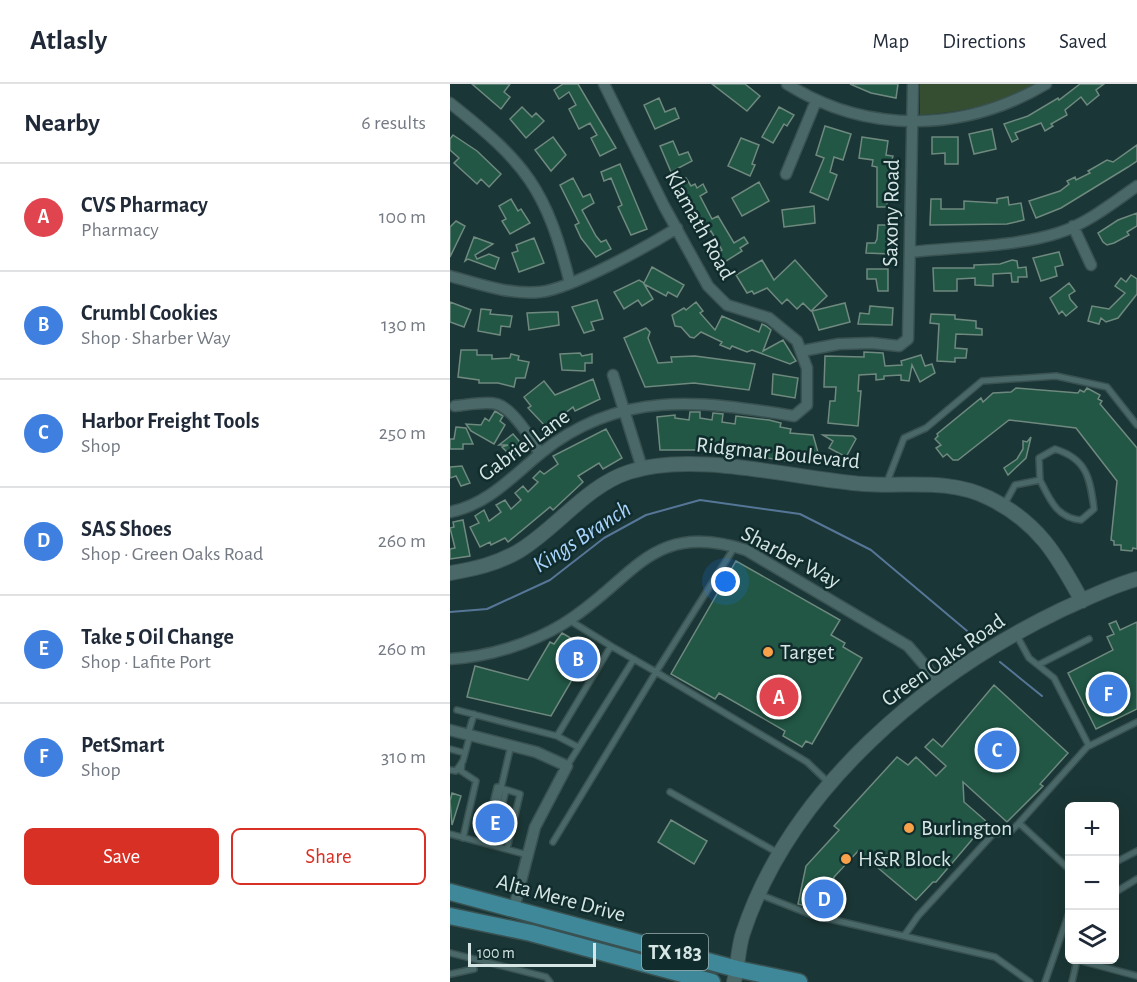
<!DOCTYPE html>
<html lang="en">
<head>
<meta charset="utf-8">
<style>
  body { margin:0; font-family:"Alegreya Sans",sans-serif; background:#f6f6f7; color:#1f2937 }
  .controls { position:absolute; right:18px; bottom:18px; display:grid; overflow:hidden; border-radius:9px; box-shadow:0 6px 24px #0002 }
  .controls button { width:54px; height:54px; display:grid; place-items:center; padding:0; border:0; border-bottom:2px solid #e0e1e3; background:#fff; color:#1f2937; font:30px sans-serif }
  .scale { position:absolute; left:18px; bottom:15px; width:128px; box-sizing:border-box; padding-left:6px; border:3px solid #d6e6e5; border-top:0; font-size:16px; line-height:21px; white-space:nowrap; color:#d6e6e5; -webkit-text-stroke:4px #102c2c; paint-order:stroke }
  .you { position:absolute; left:276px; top:498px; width:21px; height:21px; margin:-15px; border:4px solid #fff; border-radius:50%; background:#1a73e8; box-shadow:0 0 0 9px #1a73e833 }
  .badge { display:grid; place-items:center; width:39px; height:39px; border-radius:50%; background:#d93025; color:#fff; font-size:20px; font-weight:700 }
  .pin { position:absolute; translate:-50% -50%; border:3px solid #fff; box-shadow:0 2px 6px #0006 }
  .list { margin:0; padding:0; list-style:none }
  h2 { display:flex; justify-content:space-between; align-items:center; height:78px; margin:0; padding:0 24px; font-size:26px }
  h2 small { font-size:20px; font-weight:400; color:#747a83 }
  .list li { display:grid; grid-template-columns:39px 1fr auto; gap:18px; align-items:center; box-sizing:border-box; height:108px; padding:0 24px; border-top:2px solid #e0e1e3 }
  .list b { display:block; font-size:22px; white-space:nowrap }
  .list p { margin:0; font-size:20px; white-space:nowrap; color:#747a83 }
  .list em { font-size:20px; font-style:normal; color:#747a83 }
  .actions { display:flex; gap:12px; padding:18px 24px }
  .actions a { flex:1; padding:14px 0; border:2px solid #d93025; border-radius:9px; text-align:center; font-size:21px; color:#d93025 }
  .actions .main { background:#d93025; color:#fff }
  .icon { flex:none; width:33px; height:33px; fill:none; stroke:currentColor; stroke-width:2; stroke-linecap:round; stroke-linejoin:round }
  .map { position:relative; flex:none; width:687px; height:898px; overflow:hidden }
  header { display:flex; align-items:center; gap:36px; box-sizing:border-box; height:84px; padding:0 30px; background:#fff; border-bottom:2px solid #e0e1e3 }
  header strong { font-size:28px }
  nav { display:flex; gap:33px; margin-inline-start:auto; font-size:21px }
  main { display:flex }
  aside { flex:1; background:#fff }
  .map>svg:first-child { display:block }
</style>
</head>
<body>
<header>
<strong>Atlasly</strong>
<nav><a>Map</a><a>Directions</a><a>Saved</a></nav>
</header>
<main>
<aside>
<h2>Nearby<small>6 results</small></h2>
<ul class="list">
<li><span class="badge" style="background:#e0444e">A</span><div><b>CVS Pharmacy</b><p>Pharmacy</p></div><em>100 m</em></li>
<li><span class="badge" style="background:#3f7fe0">B</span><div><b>Crumbl Cookies</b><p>Shop · Sharber Way</p></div><em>130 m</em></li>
<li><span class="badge" style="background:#3f7fe0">C</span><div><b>Harbor Freight Tools</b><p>Shop</p></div><em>250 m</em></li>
<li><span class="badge" style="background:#3f7fe0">D</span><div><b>SAS Shoes</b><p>Shop · Green Oaks Road</p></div><em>260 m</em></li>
<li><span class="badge" style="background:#3f7fe0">E</span><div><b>Take 5 Oil Change</b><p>Shop · Lafite Port</p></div><em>260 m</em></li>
<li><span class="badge" style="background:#3f7fe0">F</span><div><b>PetSmart</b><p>Shop</p></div><em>310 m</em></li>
</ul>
<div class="actions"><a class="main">Save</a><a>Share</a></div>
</aside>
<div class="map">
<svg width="687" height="898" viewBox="0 0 687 898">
  <rect width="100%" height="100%" fill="#1b3636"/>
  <path fill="#354e32" d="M470 0H587C551 21 512 28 470 31Z"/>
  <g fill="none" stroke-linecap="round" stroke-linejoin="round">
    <path stroke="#557697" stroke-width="2" d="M0 528 37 525 100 496 154 454 196 431 250 416 350 430 421 466 529 557
      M550 578 592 612"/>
  </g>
  <path fill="#225745" stroke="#6f897f" stroke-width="1.5" d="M22 0H60L54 8 60 13 51 25Z
    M113 0H128L166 64 150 72 141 54 147 51 140 39 129 45 119 25 126 21 119 8 109 15 104 6Z
    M262 0H295L310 12 297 27Z
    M400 0H448L446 14 421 9Z
    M630 0H654L646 6 649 11 637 21 631 13 615 26 617 31 601 40 603 42 595 47 591 39 565 49 568 55 562 58 554 40 578 32 608 14 609 16Z
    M209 14 215 28 225 24 229 34 205 45 194 21Z
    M72 23 82 33 86 29 94 37 76 54 60 35Z
    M329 23 344 31 337 42 334 40 323 59 312 53Z
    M375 42 401 50 393 76 384 73 380 88 387 91 378 116 360 108 374 74 366 71Z
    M542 45 546 65 524 70 519 50Z
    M3 51 27 67 51 90 39 103 31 95 27 100 4 79 9 74 0 66V55Z
    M103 53 116 71 101 87 85 66Z
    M412 53 438 57 436 71 443 72 440 82V115H437V123H427V83L422 82 423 76 409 74Z
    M482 53H508V80H495V69L482 70Z
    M291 54 309 61 302 80 305 81 300 92 278 82Z
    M223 57 229 71 238 68 242 77 221 88 210 62Z
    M687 61V77L678 83 611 124 586 134 579 117 610 107 619 100 617 97 625 93 626 96 640 89 638 87 657 76 663 78Z
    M170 80 197 145 181 151 168 123 172 121 161 94 154 97 151 88Z
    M123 94 133 113 140 110 144 119 132 126 146 152 151 158 156 156 161 165 146 173 131 154 125 141 129 139 110 101Z
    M236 94 241 102 245 100 247 104 253 100 257 108 250 112 262 135 268 132 284 159 294 153 298 159 290 164 292 167 273 179 267 170 272 166 261 147 254 151 225 101Z
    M309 98 319 117 292 132 282 114Z
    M558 113 559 121 571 119 574 136 557 140 480 141 481 115H491V125H514V117L547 119V115Z
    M61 115 68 127 71 125 80 139 60 150 52 137 56 135 49 122Z
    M364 122 365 139 334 143 332 126Z
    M687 129V142L677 148 679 151 664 159 657 161 653 158 648 149 668 136Z
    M6 137 15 142 0 173V143Z
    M428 141H442L441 170 416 169 417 159H425L427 155Z
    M24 153 43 160 25 171 27 175 39 170 49 174 45 185 18 175 15 177Z
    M84 154 94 179 69 188 62 169 68 167 66 161Z
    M609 168 613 181 605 183 607 192 591 197 583 174Z
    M312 176 324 196 345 176 377 212 361 227 353 219 347 225 337 215 332 220 317 204 304 210 302 207 297 209 286 191Z
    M562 176 567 177 568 184 576 183 577 193H568V198H562L561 189 543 190V202L525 201V194L507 195V207H484L483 184H524V181L550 180Z
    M202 183 234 201 227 213 218 208 216 212 194 200 203 215 192 222 188 216 174 225 164 208 189 196 194 199Z
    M417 185H438V207H428L426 195H417Z
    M681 191 687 195V210L668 234 656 238 651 234 649 240 638 237 642 222 659 225 675 209 665 202 671 194 676 198Z
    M619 199 625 207 619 211 620 215 627 223 616 232 612 227 609 230 600 214Z
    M147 216 153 235 141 238 144 246 134 249 122 223Z
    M0 218 21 226 14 243 0 238Z
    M246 218 253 227 250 229 265 246 272 232 309 248 312 240 316 242 321 246 313 267 333 256 346 277 340 280 302 266 297 268 282 262 280 265 270 261 272 258 251 248 244 254 240 253 231 243 225 242 222 231 234 224 236 226Z
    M395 219 400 238 369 246 362 227Z
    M420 222 443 224 442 241 408 240 410 229 419 230Z
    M31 225 41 226 40 230 62 232 60 243 51 242 50 251 28 247Z
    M101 228H108L109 241 79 246 77 229Z
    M481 230 505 231V235L526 237V244L532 245V251L506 250 505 264 517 265 516 274H505V278L487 277 489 240 480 239Z
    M196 244 200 248 198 254 208 279 222 278 221 273 245 272 305 280 299 306 244 299 195 303 174 254Z
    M11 266H27V271H42V275L60 274 61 270 69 272 68 276 79 278 75 294H66L64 303 48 299H29V296L8 293Z
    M414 268 433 269 435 282 452 281 451 277 471 271 475 282 482 280 485 289 470 298 462 281 459 297 451 296V291L434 292V295L426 296V290L409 291 408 307H411L408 342 378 339 380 317H385L386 303H374L375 272 414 273Z
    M130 269 132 272 142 270V279H135V287L112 286 110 270Z
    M323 290 348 294 345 314 322 310Z
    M143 295 150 315 125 327 123 323 97 344 78 324 81 322 74 313 94 297 105 311Z
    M566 304 628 309 630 306 634 308 637 304 650 311 648 315 652 317 650 320 687 364V465L683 464 682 467 671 466V461H664V457L661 456 667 397 626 344 559 336 508 376H503L497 370 493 373 486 364 491 361 485 355 488 352 487 350 531 314 533 318 543 309 561 308Z
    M45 327 53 332 50 337 55 341 44 360 21 347 16 340 31 341 35 334 39 337Z
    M240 328H250V334L262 336 263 329 273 330 272 338 285 340 286 332 319 336 331 339 330 343 341 345 340 349 363 351 371 379 335 377 248 362V366H210L207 333 225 331V334L239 336Z
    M6 343 16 344 23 360H13V365H0V355H4Z
    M156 345 172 374 153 385 149 379 128 392 133 398 103 426 100 423 58 458 55 454 41 461 40 458 30 463 20 443 29 439 25 432 34 426 39 437 51 428 46 421 55 416 61 425 71 416 65 409 73 402 78 408 88 398 83 394 90 387 94 390 108 380 103 372Z
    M63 350 69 357 68 369 63 374 52 363 58 361H49Z
    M373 351 403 352 406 355 396 373 379 364 383 357Z
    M581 353 576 374 558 391 554 384 567 375 573 365V357L577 358Z
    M12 382 20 399 11 402 6 392 0 394V383Z
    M13 436 20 472 0 475V465L5 464 0 444 4 443 3 438Z
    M286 477 390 536 381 551 395 559 393 563 412 574 362 660 356 657 352 663 333 652 335 647 269 609 265 615 221 590Z
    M666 537 670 546 687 538V625L646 645 618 589 663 566 657 553 664 550 659 540Z
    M112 549 140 565 101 632 17 613 25 582 78 596 100 558 104 560Z
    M544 601 618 669 590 700 593 702 557 738 513 698 514 718 537 738 486 798H483L466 816 408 767 384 793 377 828 348 820 356 782 389 746 384 742 447 673 458 681 466 673 486 692 496 682 475 663 483 655 492 663Z
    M2 709 11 712 2 741 0 717Z
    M221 736 257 757 244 780 208 758Z"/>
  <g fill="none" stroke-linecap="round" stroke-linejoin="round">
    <defs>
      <path id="lane" d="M437 398 454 354 476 344 532 297 606 292 657 303 687 341
        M554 421 565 401 590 396C600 416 607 434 631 436L644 425C640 394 637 375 605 365L589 374 590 396
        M284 464 206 588 357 678 379 699
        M119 536 161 562
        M567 552 579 574 604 594 639 662
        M588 581 639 555
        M7 626 107 652 161 562 206 588 103 758
        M18 650 24 630
        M107 652 128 663
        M0 665 15 669
        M12 678 11 687 26 697 13 754
        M117 682 184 575
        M0 686 6 687 13 677 20 651
        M220 708 328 769
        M40 732 47 703 51 704
        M44 733 51 704
        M49 734 56 706
        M0 750 78 771
        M34 759 37 742
        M38 760 42 743
        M43 761 46 744
        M57 765 70 710 51 704 61 661
        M664 779 687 767
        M620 786 569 739 637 663 687 638
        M664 809 687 795
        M311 811 362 831 545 873 580 898
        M454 852 468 832 543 750 560 748 569 739
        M0 869 96 893 100 898
        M627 876 687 892
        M1 890 24 885
        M595 898 620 826
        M622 898 627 876"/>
      <path id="street" d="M337 0C418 51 515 48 596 0
        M0 19C76 79 96 104 120 199
        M336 90 366 17
        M623 142 641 181
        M461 168C508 163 564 163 608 149 636 140 663 119 687 102
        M0 192C29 200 60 211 90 208 121 205 198 162 227 144
        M352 267 389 260 422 259 449 262 458 255 463 0
        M163 291 192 384
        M5 322C18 321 34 317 47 320 63 325 82 356 90 370
        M0 428C37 421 63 392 91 369 170 305 251 317 344 332L357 321V284L347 257 319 234 277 221 258 202 214 122 154 0
        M0 575C38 573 80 560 113 540 184 497 199 435 296 466L458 562 490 599
        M0 646 86 668 117 682 85 743 64 824"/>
      <path id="secondary" d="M0 489C24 485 47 480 69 467 107 444 136 402 179 388 243 366 346 395 414 400 457 403 499 394 539 414 588 438 607 471 632 517
        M284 898C288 882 288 864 293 849 341 704 478 590 611 526 636 515 661 502 687 495"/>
      <path id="primary" d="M0 808 287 885 349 898
        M0 832 81 849 262 898"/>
    </defs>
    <use href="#lane" stroke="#395151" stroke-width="8"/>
    <use href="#street" stroke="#395151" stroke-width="13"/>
    <use href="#secondary" stroke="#395151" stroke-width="16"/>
    <use href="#primary" stroke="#395151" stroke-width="19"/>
    <use href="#lane" stroke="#4b6868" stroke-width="5"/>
    <use href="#street" stroke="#4b6868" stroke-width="10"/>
    <use href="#secondary" stroke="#4b6868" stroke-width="14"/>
    <use href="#primary" stroke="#3f889a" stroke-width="16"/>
  </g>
  <g fill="#f8a14b" stroke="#102c2c" stroke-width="2">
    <circle cx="318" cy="568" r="6"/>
    <circle cx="459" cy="744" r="6"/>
    <circle cx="396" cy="775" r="6"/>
  </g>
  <g text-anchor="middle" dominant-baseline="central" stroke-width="5" stroke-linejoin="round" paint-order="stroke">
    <rect fill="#102c2c" stroke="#9baeae" stroke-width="1.5" x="192" y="850" width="66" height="36" rx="4.5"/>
    <g font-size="21" font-weight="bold" fill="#d6e6e5">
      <text x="225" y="868">TX 183</text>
    </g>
    <g font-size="22" fill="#d6e6e5" stroke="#102c2c">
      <text transform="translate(441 129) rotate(-89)">Saxony Road</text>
      <text transform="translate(250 141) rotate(61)">Klamath Road</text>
      <text transform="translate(74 361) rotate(-36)">Gabriel Lane</text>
      <text transform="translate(328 369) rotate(6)">Ridgmar Boulevard</text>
      <text transform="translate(341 473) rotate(28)">Sharber Way</text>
      <text transform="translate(493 576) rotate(-35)">Green Oaks Road</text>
      <text transform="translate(111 814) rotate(15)">Alta Mere Drive</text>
    </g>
    <g font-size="22" fill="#d6e6e5" stroke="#102c2c" text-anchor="start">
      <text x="330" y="568">Target</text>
      <text x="471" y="744">Burlington</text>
      <text x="408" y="775">H&amp;R Block</text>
    </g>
    <g font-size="24" font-style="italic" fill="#a8d3fd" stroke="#102c2c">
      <text transform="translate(132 453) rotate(-33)">Kings Branch</text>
    </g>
  </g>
</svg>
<div class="controls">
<button>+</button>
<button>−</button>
<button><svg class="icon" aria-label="layers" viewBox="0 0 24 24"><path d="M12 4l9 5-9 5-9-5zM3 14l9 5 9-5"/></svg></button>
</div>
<div class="scale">100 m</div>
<div class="you"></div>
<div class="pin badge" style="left:329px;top:613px;background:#e0444e">A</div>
<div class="pin badge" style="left:128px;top:575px;background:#3f7fe0">B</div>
<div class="pin badge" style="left:547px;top:666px;background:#3f7fe0">C</div>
<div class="pin badge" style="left:374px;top:815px;background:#3f7fe0">D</div>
<div class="pin badge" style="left:45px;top:739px;background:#3f7fe0">E</div>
<div class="pin badge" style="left:658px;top:610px;background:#3f7fe0">F</div>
</div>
</main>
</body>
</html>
